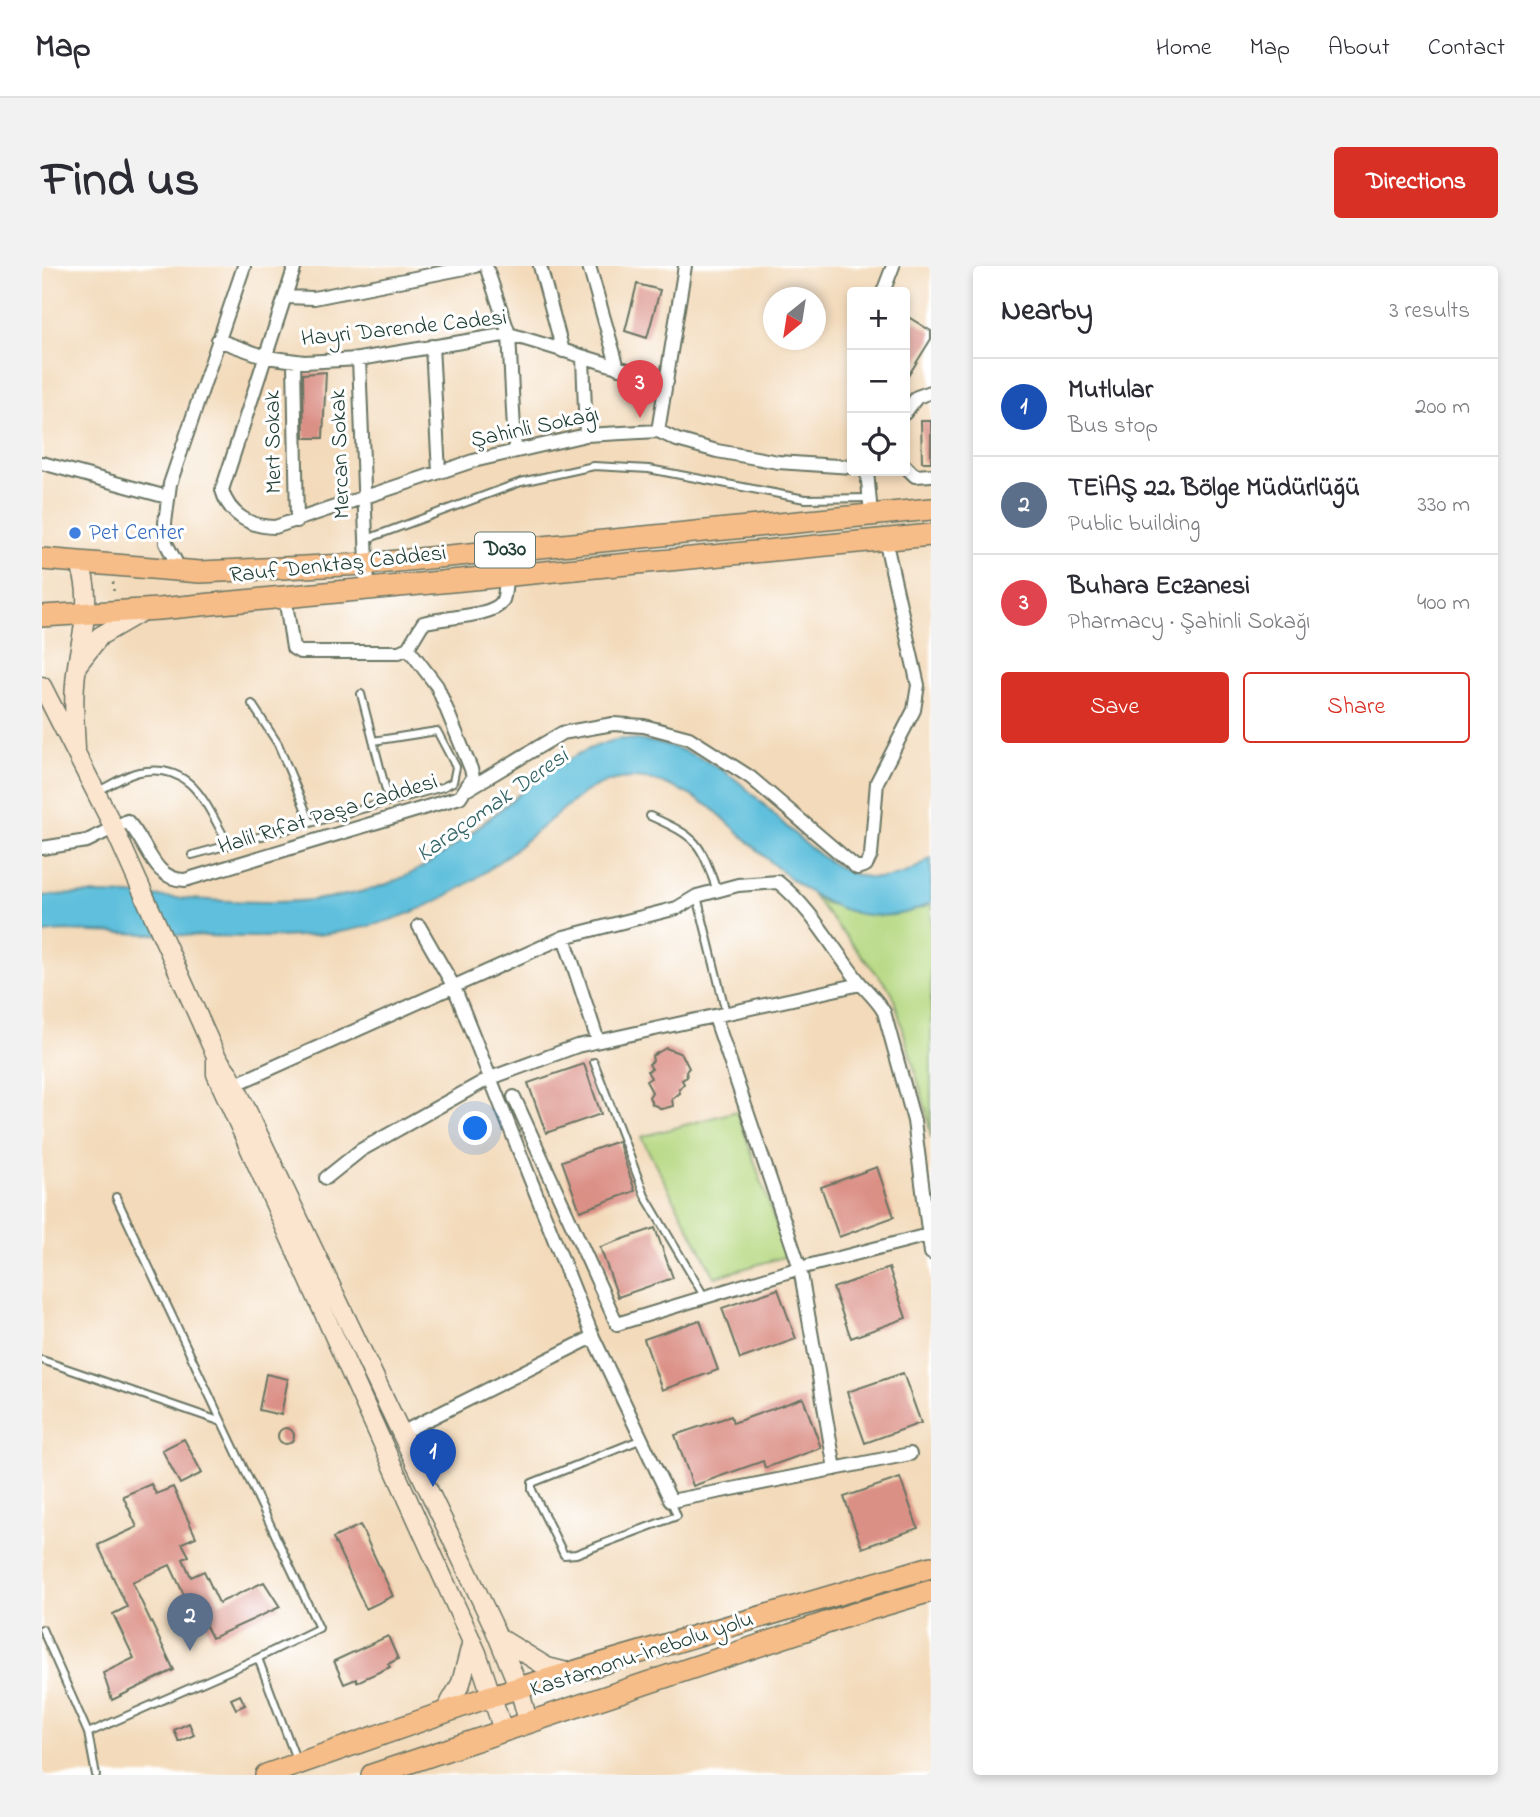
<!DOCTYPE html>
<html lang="en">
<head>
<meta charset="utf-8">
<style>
  body { margin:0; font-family:"Indie Flower",sans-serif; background:#f2f2f3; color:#2b2b33 }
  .controls { position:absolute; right:21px; top:21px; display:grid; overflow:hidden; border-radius:7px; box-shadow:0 4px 10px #0003 }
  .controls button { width:63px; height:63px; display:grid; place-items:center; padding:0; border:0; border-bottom:2px solid #e1e1e2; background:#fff; color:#2b2b33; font:35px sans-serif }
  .compass { position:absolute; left:721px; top:21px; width:63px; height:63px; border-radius:50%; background:#fff; box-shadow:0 4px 10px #0003; rotate:210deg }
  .you { position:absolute; left:434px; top:863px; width:24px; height:24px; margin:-18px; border:5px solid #fff; border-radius:50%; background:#1a73e8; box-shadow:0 0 0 10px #1a73e833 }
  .badge { display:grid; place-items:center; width:46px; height:46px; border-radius:50%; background:#d93025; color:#fff; font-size:23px; font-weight:700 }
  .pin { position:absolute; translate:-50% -58px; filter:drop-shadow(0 2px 4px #0008) }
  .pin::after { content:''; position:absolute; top:37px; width:24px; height:21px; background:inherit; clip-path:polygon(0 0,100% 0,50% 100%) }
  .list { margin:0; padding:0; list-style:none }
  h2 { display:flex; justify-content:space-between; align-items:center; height:91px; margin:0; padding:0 28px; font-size:30px }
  h2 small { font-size:23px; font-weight:400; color:#7c7c81 }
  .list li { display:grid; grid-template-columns:46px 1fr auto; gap:21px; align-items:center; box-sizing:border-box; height:98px; padding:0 28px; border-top:2px solid #e1e1e2 }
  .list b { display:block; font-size:26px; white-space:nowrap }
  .list p { margin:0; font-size:23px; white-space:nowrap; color:#7c7c81 }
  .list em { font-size:23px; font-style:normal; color:#7c7c81 }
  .actions { display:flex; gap:14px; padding:21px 28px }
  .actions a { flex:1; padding:16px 0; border:2px solid #d93025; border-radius:7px; text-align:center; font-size:24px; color:#d93025 }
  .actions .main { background:#d93025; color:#fff }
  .icon { flex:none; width:38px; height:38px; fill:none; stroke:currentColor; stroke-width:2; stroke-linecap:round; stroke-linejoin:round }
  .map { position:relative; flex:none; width:889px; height:1509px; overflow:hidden; border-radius:7px }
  header { display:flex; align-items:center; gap:42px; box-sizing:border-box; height:98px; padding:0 35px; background:#fff; border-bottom:2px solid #e1e1e2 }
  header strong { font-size:33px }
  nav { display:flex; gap:38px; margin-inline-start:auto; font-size:24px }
  .intro { display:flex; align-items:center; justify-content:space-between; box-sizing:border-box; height:168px; padding:0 42px }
  h1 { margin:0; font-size:49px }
  .button { padding:18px 32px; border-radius:7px; background:#d93025; color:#fff; font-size:24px; font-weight:700 }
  main { display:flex; gap:42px; padding:0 42px }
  aside { flex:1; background:#fff; border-radius:7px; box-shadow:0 4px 10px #0003 }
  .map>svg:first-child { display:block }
</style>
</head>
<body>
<header>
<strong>Map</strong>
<nav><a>Home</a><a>Map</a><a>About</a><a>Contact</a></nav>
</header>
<div class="intro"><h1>Find us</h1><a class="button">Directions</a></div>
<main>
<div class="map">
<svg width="889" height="1509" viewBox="0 0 889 1509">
  <rect width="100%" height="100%" fill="#fff"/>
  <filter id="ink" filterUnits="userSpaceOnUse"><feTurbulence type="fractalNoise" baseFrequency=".0143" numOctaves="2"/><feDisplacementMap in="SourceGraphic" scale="14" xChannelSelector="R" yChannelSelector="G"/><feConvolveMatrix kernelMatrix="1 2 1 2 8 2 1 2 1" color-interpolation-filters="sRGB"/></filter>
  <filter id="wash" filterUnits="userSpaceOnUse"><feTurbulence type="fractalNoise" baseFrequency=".00686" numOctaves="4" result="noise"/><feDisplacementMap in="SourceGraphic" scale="28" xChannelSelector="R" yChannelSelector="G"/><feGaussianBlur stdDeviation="1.57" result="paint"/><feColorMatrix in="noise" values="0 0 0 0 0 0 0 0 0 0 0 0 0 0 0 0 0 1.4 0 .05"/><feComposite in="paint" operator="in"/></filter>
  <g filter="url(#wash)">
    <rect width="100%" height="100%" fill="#f3daba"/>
    <path fill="#b6d881" stroke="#6a8a5a" stroke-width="2" d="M770 629 785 638 881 642 889 637V872L884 843 850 726Z
      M695 845 745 990 673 1011 599 871Z"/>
    <path fill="#5ebfdc" stroke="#3e7e88" stroke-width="2" d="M578 473C619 473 660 488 693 513 753 560 808 653 889 592V637C799 683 732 596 670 542 629 516 588 498 543 526 500 559 459 599 412 626 329 673 258 673 165 670 117 668 70 667 22 665L0 667V630C113 619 235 657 345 618 432 586 492 491 578 473Z"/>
    <g id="blocks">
      <path fill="#db9086" d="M595 18 618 24 605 72 583 65Z
        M863 49 889 65V73L863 115Z
        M284 106 281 172H262L261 108Z
        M879 155H889V196H880Z
        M624 782 640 788 647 802 644 805 645 811 640 814 642 818 637 823 638 827 630 833 631 840 620 843 610 838 607 831 610 826 604 815 609 812 605 805 610 803 607 798 611 795 610 790Z
        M542 798 559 848 504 867 486 817Z
        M576 875 593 925 538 945 520 895Z
        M835 901 852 951 797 971 779 921Z
        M613 962 631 1012 576 1031 558 981Z
        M847 1002 864 1052 809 1072 791 1022Z
        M736 1023 754 1073 698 1093 680 1042Z
        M658 1054 676 1104 620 1124 602 1073Z
        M861 1107 879 1157 823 1177 805 1126Z
        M224 1108 246 1113 239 1149 217 1144Z
        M761 1132 779 1182 723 1202 721 1195 651 1220 633 1169 689 1150 691 1157Z
        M236 1170a8 8 0 1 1 16 0a8 8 0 1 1-16 0Z
        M142 1173 160 1207 138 1218 120 1184Z
        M858 1212 876 1262 820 1282 802 1231Z
        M109 1218 114 1228 131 1221 154 1271 140 1277 147 1290 141 1293 149 1311 162 1305 177 1337 222 1316 238 1341 170 1372 162 1356 156 1359 128 1299 90 1316 132 1404 70 1434 61 1407 92 1392 71 1348 85 1341 56 1279 95 1261 81 1230Z
        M318 1259 351 1330 324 1343 291 1272Z
        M346 1370 356 1393 346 1398 348 1401 315 1416 314 1413 302 1418 292 1395Z
        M198 1429 203 1439 194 1443 189 1433Z
        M147 1457 152 1469 137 1476 132 1464Z"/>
    </g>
  </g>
  <g filter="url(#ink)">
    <use href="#blocks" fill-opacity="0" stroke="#697463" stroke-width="2"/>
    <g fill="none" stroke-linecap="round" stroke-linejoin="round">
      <defs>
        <path id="service" d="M325 273 479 216 552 200 607 203 763 233 828 232
          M319 428 347 536
          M210 438 236 478 269 557
          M56 525C69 519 83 509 97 506 152 495 164 541 187 579
          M608 550C657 572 658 576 675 625
          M150 589 401 521 411 516 414 501 395 465 331 475
          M655 630 684 747
          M552 796 603 930 662 1030
          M74 931 277 1362 216 1392
          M0 1094 180 1156
          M600 1173 490 1217V1224L522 1289 534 1288 635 1250 629 1235
          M0 1363 46 1467 216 1392 255 1496
          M46 1467 54 1509"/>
        <path id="minor" d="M253 0 180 224C187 249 209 261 233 261L431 195 544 169 616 165 635 174 675 185 736 196 810 201
          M444 0 467 68 473 183
          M498 0 521 85
          M547 0 576 102
          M841 26 851 0
          M243 31 272 32 433 0
          M176 74 224 91 262 96 317 93 467 68 625 116
          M390 80 397 206
          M541 92 544 169
          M317 93 326 323
          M252 96 255 255
          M863 147 875 131 889 126
          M616 165 643 0
          M0 197 125 231
          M863 200 873 210 889 209
          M825 205 829 248
          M138 304 124 277 123 257 128 218 202 0
          M243 331 251 382 258 386H357L366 382 381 357C399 351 450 351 460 336 464 329 463 318 464 309
          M426 523 520 467 571 458 602 460 647 472 708 511 815 602 824 599 829 589 835 516 872 444 876 419 843 273
          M0 582 45 575 85 555C106 576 110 614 143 614L418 531 431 511 429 503 395 420 366 382
          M377 660 412 721 551 1071
          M522 671 556 775
          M673 751 758 1002 793 1203
          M192 819 522 671 635 642 655 630 696 619 736 616C771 644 790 682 818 717 827 727 835 734 842 746L872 855 889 987
          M472 831 575 1058 758 1002 886 969
          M284 912 319 884 446 813 535 780 819 718
          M359 1167 551 1071 629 1235 868 1188"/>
        <path id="secondary" d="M37 397 58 370 101 345
          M0 420 71 560 174 790 188 809 450 1357 477 1422 486 1455
          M34 483C33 462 31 440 33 418 35 378 55 333 36 295
          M174 793V808L435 1387 461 1464
          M456 1371 505 1401 529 1407
          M402 1447 419 1417 430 1375"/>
        <path id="primary" d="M0 293 158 306 325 298 889 243
          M0 350 117 343 889 269
          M224 1509 449 1430 889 1301
          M330 1509 808 1349 889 1325"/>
      </defs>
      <use href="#service" stroke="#697463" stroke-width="10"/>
      <use href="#minor" stroke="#697463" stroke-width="16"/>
      <use href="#secondary" stroke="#697463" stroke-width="21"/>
      <use href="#primary" stroke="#697463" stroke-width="24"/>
      <path stroke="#697463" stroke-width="2.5" stroke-dasharray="2 5" stroke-linecap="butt" d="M71 316 72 330"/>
      <use href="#service" stroke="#fff" stroke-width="6"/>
      <use href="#minor" stroke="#fff" stroke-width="12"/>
      <use href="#secondary" stroke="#fce5cf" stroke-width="18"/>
      <use href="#primary" stroke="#f7bd88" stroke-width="21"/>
    </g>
  </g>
  <circle fill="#3f7fe0" stroke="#fff" stroke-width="2.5" cx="33" cy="267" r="7"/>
  <g text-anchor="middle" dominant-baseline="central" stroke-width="6" stroke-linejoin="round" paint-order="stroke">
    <rect fill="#fff" stroke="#627771" stroke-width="2" x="433" y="266.5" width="60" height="35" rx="5"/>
    <g font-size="21" font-weight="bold" fill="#1f3d34">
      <text x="463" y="284">D030</text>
    </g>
    <g font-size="23" fill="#1f3d34" stroke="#fff">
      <text transform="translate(362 63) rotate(-6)">Hayri Darende Cadesi</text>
      <text transform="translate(493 162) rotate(-12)">Şahinli Sokağı</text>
      <text transform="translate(232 176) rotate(-91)">Mert Sokak</text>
      <text transform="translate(299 188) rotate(-92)">Mercan Sokak</text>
      <text transform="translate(296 299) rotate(-6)">Rauf Denktaş Caddesi</text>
      <text transform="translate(286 549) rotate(-17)">Halil Rıfat Paşa Caddesi</text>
      <text transform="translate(600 1389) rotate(-18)">Kastamonu-İnebolu yolu</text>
    </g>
    <g font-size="23" fill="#366cbe" stroke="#fff" text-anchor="start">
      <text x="47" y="267">Pet Center</text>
    </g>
    <g font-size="24" font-style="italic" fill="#326466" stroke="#fff">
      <text transform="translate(451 540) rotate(-35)">Karaçomak Deresi</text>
    </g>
  </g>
</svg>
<div class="controls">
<button>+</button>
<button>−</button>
<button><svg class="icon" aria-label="locate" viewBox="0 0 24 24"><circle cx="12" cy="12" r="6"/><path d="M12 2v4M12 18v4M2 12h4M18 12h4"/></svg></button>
</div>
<svg class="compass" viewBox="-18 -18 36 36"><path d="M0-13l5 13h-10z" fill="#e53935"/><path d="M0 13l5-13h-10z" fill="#7c7c81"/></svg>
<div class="you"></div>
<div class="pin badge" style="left:391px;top:1221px;background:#1a4fb4">1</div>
<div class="pin badge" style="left:148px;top:1385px;background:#5c6f8a">2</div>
<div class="pin badge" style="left:598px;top:152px;background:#e0444e">3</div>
</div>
<aside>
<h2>Nearby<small>3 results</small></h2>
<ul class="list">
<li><span class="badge" style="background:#1a4fb4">1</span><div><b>Mutlular</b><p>Bus stop</p></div><em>200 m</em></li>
<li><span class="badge" style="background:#5c6f8a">2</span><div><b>TEİAŞ 22. Bölge Müdürlüğü</b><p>Public building</p></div><em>330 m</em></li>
<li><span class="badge" style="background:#e0444e">3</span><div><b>Buhara Eczanesi</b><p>Pharmacy · Şahinli Sokağı</p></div><em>400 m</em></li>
</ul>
<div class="actions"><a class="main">Save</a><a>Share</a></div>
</aside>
</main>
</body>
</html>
